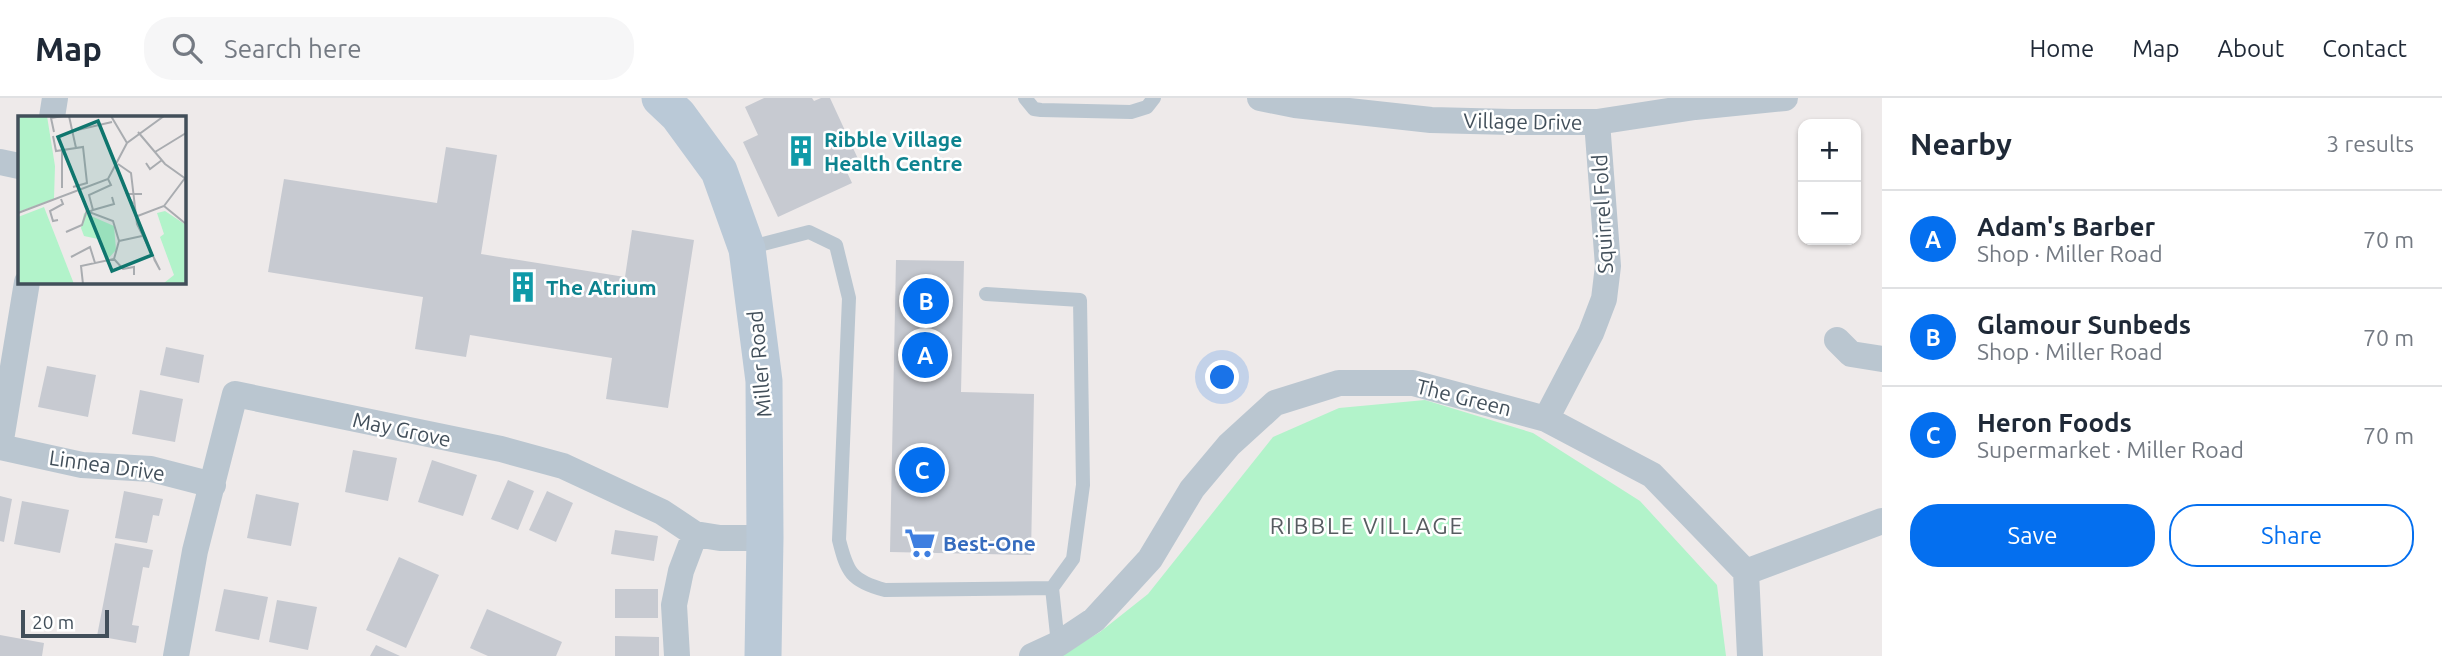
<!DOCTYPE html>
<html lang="en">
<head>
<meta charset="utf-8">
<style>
  body { margin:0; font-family:Ubuntu,sans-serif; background:#f6f6f7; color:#1f2937 }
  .controls { position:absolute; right:21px; top:21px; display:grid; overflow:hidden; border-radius:14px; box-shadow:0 2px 5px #0004 }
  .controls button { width:63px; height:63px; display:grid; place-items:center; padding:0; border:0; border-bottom:2px solid #e0e1e3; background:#fff; color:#1f2937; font:35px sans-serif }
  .scale { position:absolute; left:21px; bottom:18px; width:88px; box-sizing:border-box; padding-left:7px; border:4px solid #424f5a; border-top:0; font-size:19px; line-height:24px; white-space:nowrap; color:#424f5a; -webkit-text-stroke:5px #fff; paint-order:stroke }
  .you { position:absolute; left:1223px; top:280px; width:24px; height:24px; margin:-18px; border:5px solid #fff; border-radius:50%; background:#1a73e8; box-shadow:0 0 0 10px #1a73e833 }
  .badge { display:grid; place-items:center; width:46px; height:46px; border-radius:50%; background:#046fef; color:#fff; font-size:23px; font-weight:700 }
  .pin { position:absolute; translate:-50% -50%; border:4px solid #fff; box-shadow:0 2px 7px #0006 }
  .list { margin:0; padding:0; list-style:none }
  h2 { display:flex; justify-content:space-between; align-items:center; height:91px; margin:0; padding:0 28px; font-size:30px }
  h2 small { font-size:23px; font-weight:400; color:#747a83 }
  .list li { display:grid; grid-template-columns:46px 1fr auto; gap:21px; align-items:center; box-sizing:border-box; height:98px; padding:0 28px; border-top:2px solid #e0e1e3 }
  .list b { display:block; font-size:26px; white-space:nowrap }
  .list p { margin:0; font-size:23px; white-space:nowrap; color:#747a83 }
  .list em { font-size:23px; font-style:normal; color:#747a83 }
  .actions { display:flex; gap:14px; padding:21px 28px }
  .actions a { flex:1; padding:16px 0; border:2px solid #046fef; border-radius:28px; text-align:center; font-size:24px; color:#046fef }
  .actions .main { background:#046fef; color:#fff }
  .icon { flex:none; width:38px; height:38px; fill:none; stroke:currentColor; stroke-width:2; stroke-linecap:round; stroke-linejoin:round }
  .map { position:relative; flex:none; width:1882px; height:558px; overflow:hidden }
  header { display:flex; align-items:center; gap:42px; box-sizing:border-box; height:98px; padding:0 35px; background:#fff; border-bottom:2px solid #e0e1e3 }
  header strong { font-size:33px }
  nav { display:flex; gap:38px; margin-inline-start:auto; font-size:24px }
  .search { width:490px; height:63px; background:#f6f6f7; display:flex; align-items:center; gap:18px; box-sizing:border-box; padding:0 24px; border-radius:28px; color:#747a83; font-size:26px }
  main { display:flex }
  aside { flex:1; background:#fff }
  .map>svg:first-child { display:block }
</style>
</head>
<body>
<header>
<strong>Map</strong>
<div class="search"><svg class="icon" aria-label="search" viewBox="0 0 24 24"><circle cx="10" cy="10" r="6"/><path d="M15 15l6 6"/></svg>Search here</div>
<nav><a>Home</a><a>Map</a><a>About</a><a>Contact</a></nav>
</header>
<main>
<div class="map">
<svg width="1882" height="558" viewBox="0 0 1882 558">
  <rect width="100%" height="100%" fill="#eeeaea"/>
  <path fill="#b2f3ca" d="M1425 302 1533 335 1640 403 1717 487 1726 558H1059L1100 534 1148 496 1273 339 1339 310Z"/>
  <path fill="#c7cad1" d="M764 0H812L814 3 821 0H830L859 63 845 70 852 85 778 119 743 44 758 37 745 9Z
    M446 49 497 57 481 156 625 179 632 132 694 142 668 310 606 301 612 260 470 237 466 259 415 251 423 199 268 174 284 81 437 105Z
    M896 162 964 163 961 294 1034 296 1031 457 890 454Z
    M166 249 204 257 199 285 160 277Z
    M47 268 96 277 88 319 38 309Z
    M140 292 183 301 175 344 132 336Z
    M353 352 397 360 388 403 345 394Z
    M432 362 477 377 463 418 418 404Z
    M508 382 534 393 518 432 491 421Z
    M124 393 163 401 159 418 153 417 147 445 115 440Z
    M547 393 573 405 556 444 529 432Z
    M256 396 299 405 291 448 247 440Z
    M0 398 12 401 4 444 0 443Z
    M22 403 69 412 60 455 14 446Z
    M615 432 658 438 654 463 611 456Z
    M115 445 153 452 149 470 143 469 132 527 139 528 136 545 97 538Z
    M399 459 439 477 406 550 366 532Z
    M224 491 268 499 259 542 215 533Z
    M615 491H658V520H615Z
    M277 502 317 509 308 552 269 544Z
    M487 511 562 544 556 558H488L470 550Z
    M0 537 44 545 42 558H0Z
    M615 538 659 539V558H615Z
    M376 547 400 558H370Z"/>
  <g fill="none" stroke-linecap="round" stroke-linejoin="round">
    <path stroke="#bac6d0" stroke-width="14" d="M1025 0 1034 11 1041 12 1131 14 1147 9 1154 0
      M748 150 809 134 836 147 849 200 839 442C847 474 851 483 885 492L1052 490 1058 546
      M986 196 1080 202 1083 387 1073 461 1052 490"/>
    <path stroke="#bac6d0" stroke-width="26" d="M1260 0 1295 7 1431 22 1511 24H1597L1695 9 1785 0
      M52 19 55 0
      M0 64 19 68
      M1837 242 1851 256 1882 261
      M1546 321 1591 235 1604 201 1608 168 1597 24
      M0 348 27 184
      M0 349 82 367 151 371 213 387
      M695 436 720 440H765
      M1746 474 1882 423
      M176 558 195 453 235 296 501 351 563 368 662 414 695 436 681 473 674 507 677 558
      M1032 558 1058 546 1094 522 1150 461 1192 391 1229 347 1275 305 1339 285H1413L1546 321 1652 377 1746 474 1750 558"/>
    <path stroke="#bac9d7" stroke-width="37" d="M660 0 678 17 719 73 747 151 764 283 765 440 763 558"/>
  </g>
  <defs>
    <symbol id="building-bare" viewBox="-9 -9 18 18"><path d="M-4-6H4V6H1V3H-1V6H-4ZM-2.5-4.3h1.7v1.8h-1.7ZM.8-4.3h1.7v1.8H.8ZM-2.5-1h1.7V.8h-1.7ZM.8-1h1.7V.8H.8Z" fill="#0f9aa8" stroke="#fff" stroke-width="2.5" paint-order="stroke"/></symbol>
    <symbol id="supermarket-bare" viewBox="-9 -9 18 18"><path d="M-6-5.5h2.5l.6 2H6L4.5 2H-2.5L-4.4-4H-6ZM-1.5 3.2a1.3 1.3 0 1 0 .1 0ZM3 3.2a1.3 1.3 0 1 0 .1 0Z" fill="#3f7fe0" stroke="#fff" stroke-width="2.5" paint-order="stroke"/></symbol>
  </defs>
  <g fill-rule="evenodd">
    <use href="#building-bare" x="779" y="31" width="44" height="44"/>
    <use href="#building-bare" x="501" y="167" width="44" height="44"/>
    <use href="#supermarket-bare" x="898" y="423" width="44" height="44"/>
  </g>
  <g text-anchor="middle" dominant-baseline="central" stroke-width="5" stroke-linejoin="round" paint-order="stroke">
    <g font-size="21" fill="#424f5a" stroke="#fff">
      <text transform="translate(1523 23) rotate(1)">Village Drive</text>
      <text transform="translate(1602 116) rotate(-93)">Squirrel Fold</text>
      <text transform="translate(759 266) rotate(-95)">Miller Road</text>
      <text transform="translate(1464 299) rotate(14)">The Green</text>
      <text transform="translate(402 331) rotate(12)">May Grove</text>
      <text transform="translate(107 367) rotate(8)">Linnea Drive</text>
    </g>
    <g font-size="21" font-weight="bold" fill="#0d838f" stroke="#fff" text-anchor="start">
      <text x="824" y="41">Ribble Village<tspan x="824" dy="24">Health Centre</tspan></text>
      <text x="546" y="189">The Atrium</text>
    </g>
    <g font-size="21" font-weight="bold" fill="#366cbe" stroke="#fff" text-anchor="start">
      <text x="943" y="445">Best-One</text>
    </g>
    <g font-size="23" letter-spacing="2" fill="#575c61" stroke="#fff">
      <text x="1367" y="427">RIBBLE VILLAGE</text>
    </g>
  </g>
  <g transform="translate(18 18)">
    <rect width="168" height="168" fill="#eeeaea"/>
    <path d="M0 0H29L37 50 36 83 0 96ZM26 91 56 168H0V101ZM147 95 168 109V168H132L146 167 156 159 142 121 146 118 139 97ZM66 97 96 110 98 134 88 145 80 123 66 120 63 112Z" fill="#b2f3ca"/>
    <path fill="none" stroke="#a9acb0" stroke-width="2" d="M51 0 58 32M93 0 109 27M55 15 94 6M36 16 33 2 45 0M120 16 147 48 168 63M35 20 38 35 65 31 69 67 55 71M44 34V72M137 36 168 17M128 47 132 53 144 44M100 48 113 57 119 108 142 154 136 143M61 76 71 96 95 105 101 125 96 143 63 150 65 168M115 88 109 78H124M146 90 168 108M75 94 96 88 94 81M71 96 75 94 71 79 93 69 90 63M0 97 90 63 109 27 146 0M117 101 146 90 167 62M40 104 35 105 32 95 45 88 43 83M48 116 64 109 69 94M101 125 124 120M53 141 72 131 77 147M96 143 105 153 116 151V159"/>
    <path fill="#0f766e" fill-opacity="0.15" stroke="#0f766e" stroke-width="3.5" d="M80 5 134 139 94 155 40 21Z"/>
    <rect width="168" height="168" fill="none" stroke="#424f5a" stroke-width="3.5"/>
  </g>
</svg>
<div class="controls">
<button>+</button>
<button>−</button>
</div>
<div class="scale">20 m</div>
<div class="you"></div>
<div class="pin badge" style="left:925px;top:257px">A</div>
<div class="pin badge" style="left:926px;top:203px">B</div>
<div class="pin badge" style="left:922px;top:372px">C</div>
</div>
<aside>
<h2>Nearby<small>3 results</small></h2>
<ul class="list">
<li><span class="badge">A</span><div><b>Adam's Barber</b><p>Shop · Miller Road</p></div><em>70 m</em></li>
<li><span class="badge">B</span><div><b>Glamour Sunbeds</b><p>Shop · Miller Road</p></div><em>70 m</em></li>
<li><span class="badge">C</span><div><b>Heron Foods</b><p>Supermarket · Miller Road</p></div><em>70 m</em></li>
</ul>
<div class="actions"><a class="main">Save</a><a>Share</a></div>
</aside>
</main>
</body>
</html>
